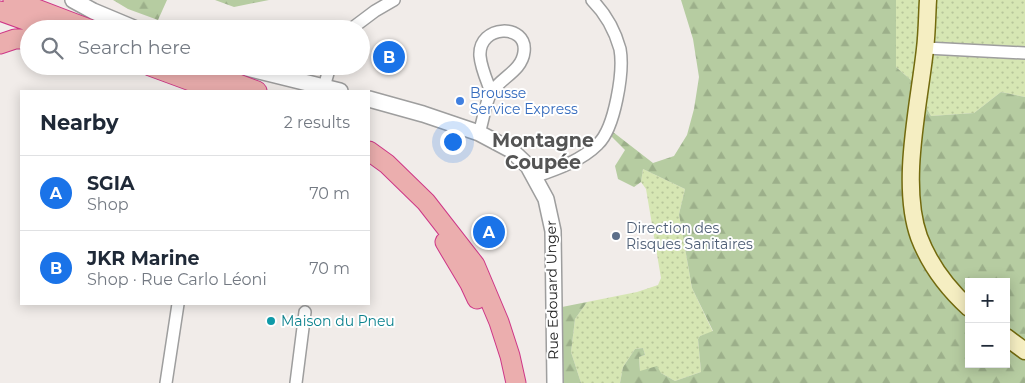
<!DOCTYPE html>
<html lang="en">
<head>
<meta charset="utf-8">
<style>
  body { margin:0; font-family:Montserrat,sans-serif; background:#f2f2f3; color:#1f2937 }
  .controls { position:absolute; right:15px; bottom:15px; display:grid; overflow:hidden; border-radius:0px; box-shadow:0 2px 12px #0003 }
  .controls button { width:45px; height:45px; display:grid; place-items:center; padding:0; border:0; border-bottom:1px solid #e0e1e3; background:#fff; color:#1f2937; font:25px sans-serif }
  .you { position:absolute; left:452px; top:141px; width:18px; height:18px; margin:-12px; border:4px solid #fff; border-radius:50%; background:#1a73e8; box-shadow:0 0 0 8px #1a73e833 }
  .badge { display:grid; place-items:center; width:32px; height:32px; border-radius:50%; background:#1a73e8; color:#fff; font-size:16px; font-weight:700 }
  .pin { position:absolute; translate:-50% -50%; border:2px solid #fff; box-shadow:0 1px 5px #0006 }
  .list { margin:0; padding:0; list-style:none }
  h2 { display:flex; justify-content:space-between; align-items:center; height:65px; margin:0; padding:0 20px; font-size:21px }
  h2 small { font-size:16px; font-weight:400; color:#747a83 }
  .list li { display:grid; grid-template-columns:32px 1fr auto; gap:15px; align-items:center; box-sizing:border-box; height:75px; padding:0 20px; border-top:1px solid #e0e1e3 }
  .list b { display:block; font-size:19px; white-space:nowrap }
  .list p { margin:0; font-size:16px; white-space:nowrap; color:#747a83 }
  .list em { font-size:16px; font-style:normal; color:#747a83 }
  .icon { flex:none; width:28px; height:28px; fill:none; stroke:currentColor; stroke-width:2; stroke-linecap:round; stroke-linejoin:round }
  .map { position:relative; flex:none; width:1025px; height:383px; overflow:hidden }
  .search { position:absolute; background:#fff; box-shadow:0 2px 12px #0003; left:20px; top:20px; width:350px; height:55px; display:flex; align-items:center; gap:12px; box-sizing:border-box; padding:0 18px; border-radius:28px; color:#747a83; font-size:19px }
  .panel { position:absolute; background:#fff; box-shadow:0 2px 12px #0003; left:20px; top:90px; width:350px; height:215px; border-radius:0px }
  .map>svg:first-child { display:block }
</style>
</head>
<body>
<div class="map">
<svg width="1025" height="383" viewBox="0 0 1025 383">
  <defs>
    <pattern id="grass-dots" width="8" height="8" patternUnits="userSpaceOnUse" patternTransform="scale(1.25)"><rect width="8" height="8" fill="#d6e6b3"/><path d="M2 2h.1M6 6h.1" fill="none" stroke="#b7c59a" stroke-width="1.8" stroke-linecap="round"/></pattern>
    <pattern id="forest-firs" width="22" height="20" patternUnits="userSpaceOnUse" patternTransform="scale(1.25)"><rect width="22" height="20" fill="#b6cca1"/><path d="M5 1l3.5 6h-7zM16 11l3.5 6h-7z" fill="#9caf8a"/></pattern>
  </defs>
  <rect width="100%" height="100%" fill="#f1ece9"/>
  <path fill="url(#grass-dots)" d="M896 0H1025V97L1001 92 974 113 931 116 912 81 896 67Z
    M643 169 685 189 679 214 692 288 713 332 700 336 698 339 701 372 675 381 661 373 640 371 639 357 645 355 643 348 635 349 623 367 620 383H581L571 352 575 319 587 302 637 292 658 285 661 278 646 189 641 182Z"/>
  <path fill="url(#forest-firs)" fill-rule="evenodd" d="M113 0H167L158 20 128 9Z
    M215 0H269L234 7Z
    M681 0H896V67L912 81 931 116 974 113 1001 92 1025 97V383H620L623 367 635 349 643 348 645 355 639 357 640 371 657 366 661 373 675 381 701 372 698 339 700 336 713 331 692 288 679 214 685 189 643 169 641 182 634 187 618 179 615 166 625 150 609 134 613 132 653 163 674 156 687 135 694 109 699 77 693 39ZM969 282H1006V364H969Z
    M587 302 575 319 571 352 581 383H564L561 342 562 307Z"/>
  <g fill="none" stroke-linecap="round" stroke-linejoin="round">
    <defs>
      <path id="minor" d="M351 29 375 11 394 0
        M926 48 1025 53
        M324 87 330 66
        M479 133C483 122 485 103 491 93 500 78 522 71 524 52 528 23 478 24 480 56 481 68 487 81 491 92
        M534 177C557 169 581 161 598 144 615 128 624 71 620 49 615 31 605 13 592 0
        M166 383 178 304
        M296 383 305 312"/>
      <path id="tertiary" d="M73 0 93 11 136 29
        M239 66 340 91
        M369 99 423 114 479 133 511 150 528 166 546 199 553 231 555 383"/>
      <path id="secondary" d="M928 0C927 16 927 33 925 49 919 105 900 184 919 237 930 266 947 288 969 308
        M1006 337 1025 351"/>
      <path id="trunk" d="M13 0 89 29
        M0 11 50 29
        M0 44 15 39H29
        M150 66 218 91
        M190 66 257 91
        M369 151 387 164 426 202 475 265 499 322 510 356 516 383
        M445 242 470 284 477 299"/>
    </defs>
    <use href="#minor" stroke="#9e9e9e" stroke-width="14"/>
    <use href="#tertiary" stroke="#9e9e9e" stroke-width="18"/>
    <use href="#secondary" stroke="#726a0e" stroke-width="19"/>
    <use href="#trunk" stroke="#ce3687" stroke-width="21"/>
    <use href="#minor" stroke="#fff" stroke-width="11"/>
    <use href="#tertiary" stroke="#fff" stroke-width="15"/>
    <use href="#secondary" stroke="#f5eec2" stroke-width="16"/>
    <use href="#trunk" stroke="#ebaeae" stroke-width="19"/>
  </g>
  <circle fill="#3f7fe0" stroke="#fff" stroke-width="2" cx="460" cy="101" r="5"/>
  <circle fill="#5c6f8a" stroke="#fff" stroke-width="2" cx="616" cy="236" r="5"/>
  <circle fill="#0f9aa8" stroke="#fff" stroke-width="2" cx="271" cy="321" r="5"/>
  <g text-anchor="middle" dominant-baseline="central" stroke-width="4" stroke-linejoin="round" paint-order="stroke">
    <g font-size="14" fill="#366cbe" stroke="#fff" text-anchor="start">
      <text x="470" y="93">Brousse<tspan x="470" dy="16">Service Express</tspan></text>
    </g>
    <g font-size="14" fill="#4e5e75" stroke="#fff" text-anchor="start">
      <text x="626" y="228">Direction des<tspan x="626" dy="16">Risques Sanitaires</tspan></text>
    </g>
    <g font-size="14" fill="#212121" stroke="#fff">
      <text transform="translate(552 290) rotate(-91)">Rue Edouard Unger</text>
    </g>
    <g font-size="14" fill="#0d838f" stroke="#fff" text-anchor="start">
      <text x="281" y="321">Maison du Pneu</text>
    </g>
    <g font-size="19" font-weight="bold" fill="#545454" stroke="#fff">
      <text x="543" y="140">Montagne<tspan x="543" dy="22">Coupée</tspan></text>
    </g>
  </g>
</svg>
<div class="controls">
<button>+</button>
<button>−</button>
</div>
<div class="you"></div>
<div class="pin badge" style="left:489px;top:232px">A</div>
<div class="pin badge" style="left:389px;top:57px">B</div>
<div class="search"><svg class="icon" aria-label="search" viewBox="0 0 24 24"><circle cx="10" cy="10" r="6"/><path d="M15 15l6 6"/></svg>Search here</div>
<section class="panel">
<h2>Nearby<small>2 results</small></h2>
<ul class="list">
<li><span class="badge">A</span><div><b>SGIA</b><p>Shop</p></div><em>70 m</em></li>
<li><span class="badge">B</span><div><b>JKR Marine</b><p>Shop · Rue Carlo Léoni</p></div><em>70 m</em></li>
</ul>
</section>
</div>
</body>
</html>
